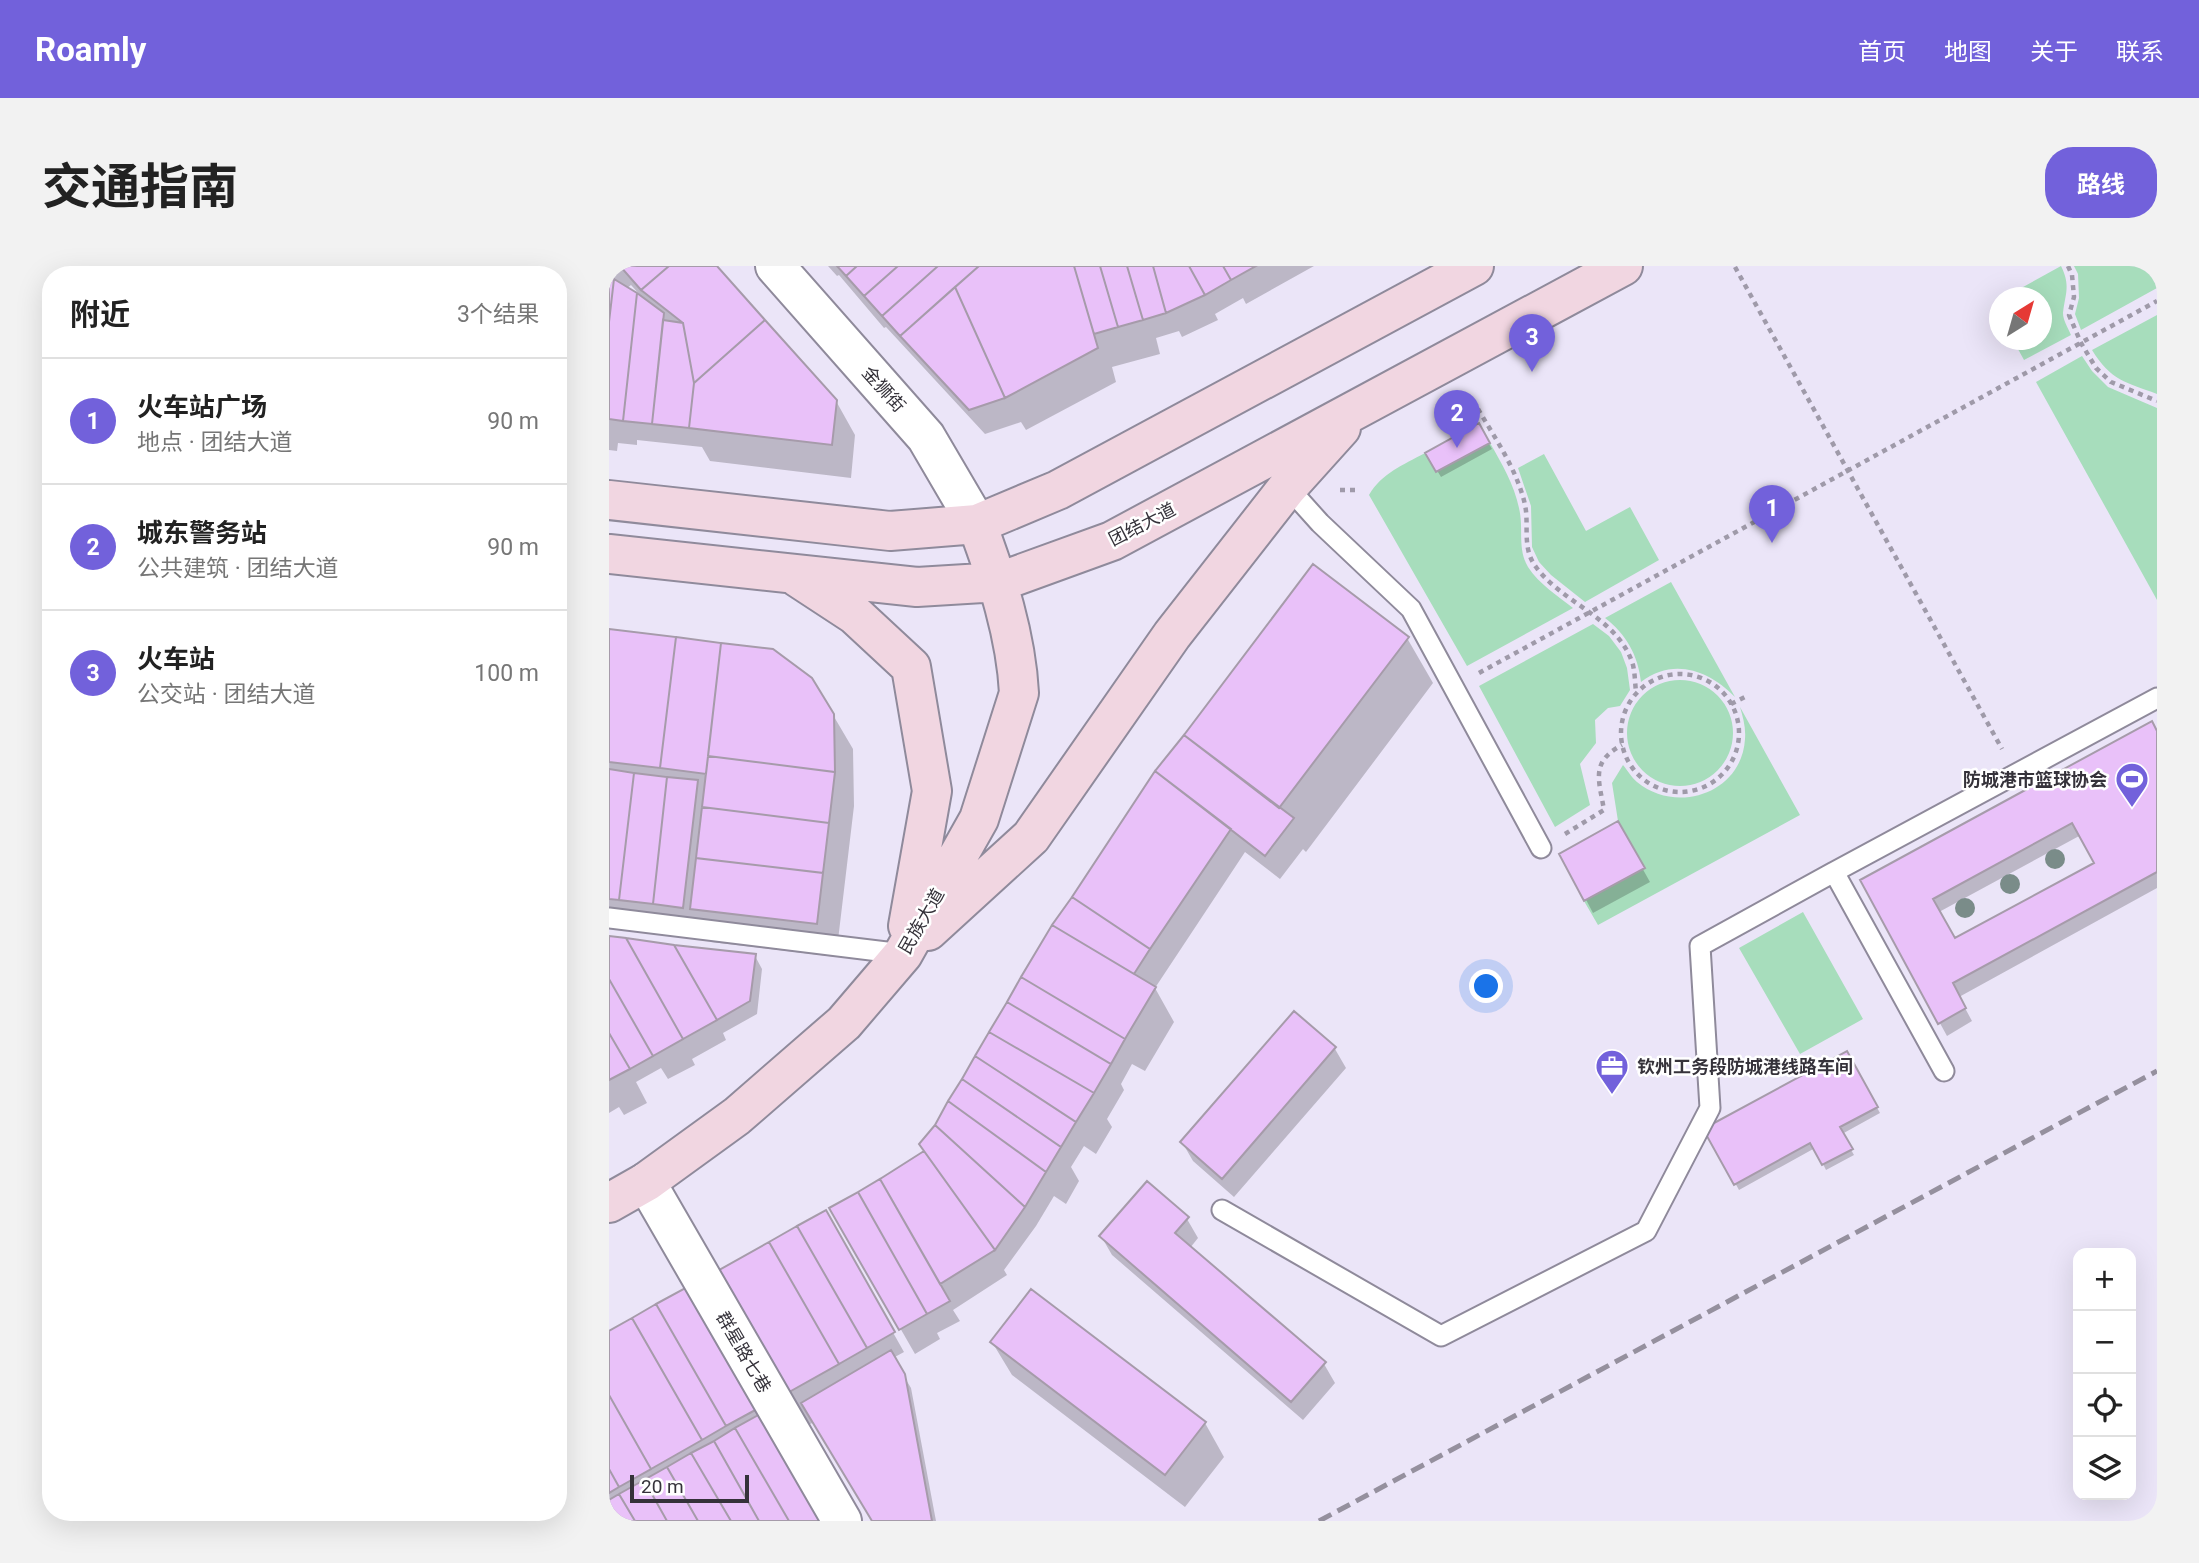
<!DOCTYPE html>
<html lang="zh">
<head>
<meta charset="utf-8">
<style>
  body { margin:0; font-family:Roboto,"Noto Sans SC",sans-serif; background:#f2f2f2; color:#222 }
  .controls { position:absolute; right:21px; bottom:21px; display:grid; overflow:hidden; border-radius:14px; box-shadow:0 7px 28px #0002 }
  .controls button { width:63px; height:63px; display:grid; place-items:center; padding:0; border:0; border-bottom:2px solid #e0e0e0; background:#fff; color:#222; font:35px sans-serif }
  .compass { position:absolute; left:1380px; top:21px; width:63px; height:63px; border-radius:50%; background:#fff; box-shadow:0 7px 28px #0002; rotate:37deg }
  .scale { position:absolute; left:21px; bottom:18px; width:119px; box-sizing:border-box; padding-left:7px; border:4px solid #35323a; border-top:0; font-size:19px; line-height:24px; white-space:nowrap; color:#35323a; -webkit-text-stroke:5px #fff; paint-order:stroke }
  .you { position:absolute; left:878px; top:721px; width:24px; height:24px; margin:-18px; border:5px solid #fff; border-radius:50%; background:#1a73e8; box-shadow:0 0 0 10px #1a73e833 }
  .badge { display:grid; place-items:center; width:46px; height:46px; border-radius:50%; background:#7261db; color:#fff; font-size:23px; font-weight:700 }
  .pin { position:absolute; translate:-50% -58px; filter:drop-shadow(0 2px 4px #0008) }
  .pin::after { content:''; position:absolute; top:37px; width:24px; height:21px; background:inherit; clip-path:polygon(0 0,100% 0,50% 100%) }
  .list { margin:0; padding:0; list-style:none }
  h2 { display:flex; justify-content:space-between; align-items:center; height:91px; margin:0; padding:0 28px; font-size:30px }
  h2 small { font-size:23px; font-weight:400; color:#767676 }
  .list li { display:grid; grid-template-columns:46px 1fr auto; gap:21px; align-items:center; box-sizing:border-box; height:126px; padding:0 28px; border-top:2px solid #e0e0e0 }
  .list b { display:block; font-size:26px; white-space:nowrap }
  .list p { margin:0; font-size:23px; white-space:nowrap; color:#767676 }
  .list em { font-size:23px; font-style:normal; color:#767676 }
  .icon { flex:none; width:38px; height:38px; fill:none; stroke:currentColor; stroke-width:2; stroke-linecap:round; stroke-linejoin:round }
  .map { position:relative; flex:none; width:1548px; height:1255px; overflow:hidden; border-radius:28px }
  header { display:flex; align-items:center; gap:42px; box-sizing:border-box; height:98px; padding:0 35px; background:#7261db; color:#fff }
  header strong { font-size:33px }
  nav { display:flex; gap:38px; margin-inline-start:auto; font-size:24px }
  .intro { display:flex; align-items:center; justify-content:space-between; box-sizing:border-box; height:168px; padding:0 42px }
  h1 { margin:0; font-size:49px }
  .button { padding:18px 32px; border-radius:28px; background:#7261db; color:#fff; font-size:24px; font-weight:700 }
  main { display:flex; gap:42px; padding:0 42px }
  aside { flex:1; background:#fff; border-radius:28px; box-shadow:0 7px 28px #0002 }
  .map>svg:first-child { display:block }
</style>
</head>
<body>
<header>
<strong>Roamly</strong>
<nav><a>首页</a><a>地图</a><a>关于</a><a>联系</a></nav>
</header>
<div class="intro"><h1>交通指南</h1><a class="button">路线</a></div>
<main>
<aside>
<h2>附近<small>3个结果</small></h2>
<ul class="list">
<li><span class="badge">1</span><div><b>火车站广场</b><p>地点 · 团结大道</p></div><em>90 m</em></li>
<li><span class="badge">2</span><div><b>城东警务站</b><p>公共建筑 · 团结大道</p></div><em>90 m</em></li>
<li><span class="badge">3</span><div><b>火车站</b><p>公交站 · 团结大道</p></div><em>100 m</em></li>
</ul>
</aside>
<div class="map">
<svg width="1548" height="1255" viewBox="0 0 1548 1255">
  <rect width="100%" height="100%" fill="#ebe5f8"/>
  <path fill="#a7ddbc" d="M1452 0C1462 20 1456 28 1454 47 1454 54 1459 62 1462 69L1415 94 1404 74H1433V32L1396 31Z
    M1465 0H1548V22L1472 64 1466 48 1470 32 1469 8Z
    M1548 49V128C1517 116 1502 115 1483 84Z
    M1473 90 1483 105 1499 121 1548 142V334L1427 116Z
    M881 177C893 198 905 218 910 242 915 263 908 282 919 301 930 318 949 330 964 342L858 400 760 229C773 207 794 199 816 187L827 206Z
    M935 188 977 265 1021 241 1050 294 976 336 942 309 930 296 923 281 922 240 909 202Z
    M1062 316 1126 431C1100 404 1064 391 1032 416 1029 389 1017 368 996 352Z
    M984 358 1000 370 1012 386 1018 402 1021 424 1011 440 999 442 986 454 987 477 971 498 981 539 946 561 870 420Z
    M1018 467a53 53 0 1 1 106 0a53 53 0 1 1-106 0Z
    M1131 441 1191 549 989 659 975 635 1035 602 1009 555 1003 517 1014 499C1019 505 1023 512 1028 516 1068 549 1133 527 1136 473 1137 462 1134 451 1131 441Z
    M1194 646 1254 753 1191 788 1130 682Z"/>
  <path fill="#0003" fill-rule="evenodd" d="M0 0H105L227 135 246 169 242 212 101 195 93 181 28 174V179L9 177 8 185 0 184ZM22 19 32 30 17 23Z
    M219 0H705L637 38 634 32 606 48 609 54 573 71 570 65 547 72 551 88 503 101 507 116 417 164 412 156 376 168 277 61 275 62 230 9 228 10Z
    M869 159 883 183 832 211 818 188Z
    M0 364 224 449 244 483 245 540 227 691 102 676 89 653 0 655Z
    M798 372 824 417 697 586 694 583 671 613 636 586 546 722 565 756 536 805 523 798 512 818 515 824 498 853 503 861 487 888 475 880 462 901 470 915 457 938 445 930 427 960 395 1004 398 1009 344 1044 351 1055 328 1067 331 1073 306 1088 223 943 272 915 317 885Z
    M1542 458 1548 468V622L1350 731 1363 755 1338 770 1253 615ZM1472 569 1487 597 1346 675 1330 646Z
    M1008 557 1041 616 984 647 953 588Z
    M0 672 146 690 153 703 148 748 114 767 117 774 83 793 86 799 59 813 52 802 27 816 38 837 15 849 10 841 0 847Z
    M726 783 737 802 625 931 584 895 573 876Z
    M1238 787 1271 847 1233 868 1245 889 1217 904 1206 882 1130 924 1097 864Z
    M216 946 295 1086 284 1092 302 1122 327 1255H264L205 1156 194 1162 105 1009Z
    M578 953 589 972 581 982 715 1098 726 1117 694 1154 503 989 492 970Z
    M80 1022 213 1255H0V1067Z
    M383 1076 596 1157 615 1191 576 1241 403 1109Z"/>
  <path fill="#e9c1f9" stroke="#a69baa" stroke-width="2" fill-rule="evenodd" d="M11 0H60L32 24Z
    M60 0H108L156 54 85 117 74 57 32 24Z
    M228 0H248L237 10Z
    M248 0H289L255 30 237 10Z
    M289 0H329L273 50 255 30Z
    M329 0H370L291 70 273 50Z
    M370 0H465L489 82 396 132 346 21Z
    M465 0H491L509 61 485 68Z
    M491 0H518L534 54 509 61Z
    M518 0H544L557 47 534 54Z
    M544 0H580L596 29 557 47Z
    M580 0H614L622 14 596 29Z
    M614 0H647L622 14Z
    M0 9 5 13 0 56Z
    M5 13 28 27 14 155 0 153V56Z
    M346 21 396 132 360 144 291 70Z
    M28 27 55 47 43 158 14 155Z
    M54 54 74 57 85 117 80 162 43 158Z
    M156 54 228 134 223 179 80 162 85 117Z
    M870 157 881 177 827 206 816 187Z
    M704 298 800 371 670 542 575 469Z
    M0 363 67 371 51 502 0 496Z
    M67 371 112 377 97 508 51 502Z
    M112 377 164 383 203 412 225 448 226 506 99 490Z
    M1543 455 1548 465V606L1344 717 1357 742 1329 758 1251 614ZM1463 557 1485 597 1346 672 1324 633Z
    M575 469 685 552 656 590 546 505Z
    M99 490 226 506 220 557 93 541Z
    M0 503 25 507 10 634 0 633Z
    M546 505 622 563 541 683 463 631Z
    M25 507 58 511 44 638 10 634Z
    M58 511 89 514 74 642 44 638Z
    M93 541 220 557 214 607 87 592Z
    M1009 555 1036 602 975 635 950 588Z
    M87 592 214 607 208 658 81 643Z
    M463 631 541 683 525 708 443 659Z
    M443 659 547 721 516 773 412 711Z
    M0 670 17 672 74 773 44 790 0 713Z
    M17 672 65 679 108 754 74 773Z
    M65 679 147 688 141 735 108 754Z
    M412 711 516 773 502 798 398 736Z
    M0 713 44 790 21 803 0 767Z
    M398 736 502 798 485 827 380 766Z
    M685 745 727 781 613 913 571 876Z
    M380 766 485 827 467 856 366 790Z
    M0 767 21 803 0 814Z
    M1238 785 1269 841 1231 861 1244 883 1213 899 1201 877 1125 919 1094 863Z
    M366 790 467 856 452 881 353 813Z
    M353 813 452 881 437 906 339 835Z
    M339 835 437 906 416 941 326 859Z
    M326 859 416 941 386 984 310 878Z
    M315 885 386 984 331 1018 271 913Z
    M271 913 341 1035 318 1048 249 926Z
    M538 915 580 951 566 967 717 1096 682 1136 490 970Z
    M249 926 318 1048 290 1064 220 942Z
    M217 944 286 1066 258 1082 188 960Z
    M188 960 258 1082 230 1098 160 976Z
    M160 976 230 1098 173 1130 103 1008Z
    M80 1020 150 1142 117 1160 47 1038Z
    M422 1023 597 1156 556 1209 381 1076Z
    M47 1038 117 1160 93 1174 23 1052Z
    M23 1052 93 1174 42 1203 0 1129V1065Z
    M282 1084 296 1108 323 1255H263L192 1137Z
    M0 1129 42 1203 10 1221 0 1203Z
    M153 1147 214 1255H180L126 1162Z
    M126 1162 180 1255H150L105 1175Z
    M105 1175 150 1255H122L82 1187Z
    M82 1187 122 1255H89L58 1201Z
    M58 1201 89 1255H58L35 1214Z
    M0 1203 10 1221 0 1227Z
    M35 1214 58 1255H26L10 1228Z
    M10 1228 26 1255H1L0 1234Z"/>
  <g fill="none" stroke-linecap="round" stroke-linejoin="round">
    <defs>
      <path id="lane" d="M676 218 711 257 802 343 932 582
        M0 652 294 688
        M1335 805 1225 606 1548 432
        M613 944 832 1070 1037 965 1101 842 1091 680 1225 606"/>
      <path id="street" d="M166 0 317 171 368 258
        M37 916 233 1255"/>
      <path id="secondary" d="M0 234 281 265 368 258 449 224 865 0
        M0 288 308 321 390 316 503 275 1014 0
        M188 311 246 349 302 401 323 525 299 660
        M319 665 422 571 563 369 678 222 732 162
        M0 937 37 916 128 850 235 757 294 688 370 553 410 427C407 369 388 312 368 258"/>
    </defs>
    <use href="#lane" stroke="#8f8a9b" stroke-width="23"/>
    <use href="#street" stroke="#8f8a9b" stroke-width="42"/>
    <use href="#secondary" stroke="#8f8a9b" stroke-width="42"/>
    <path stroke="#9f9aa9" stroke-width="4.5" stroke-dasharray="5 5" stroke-linecap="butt" d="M1459 0 1463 9 1465 31 1460 49 1472 77 1487 102 1502 116 1548 135
      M1126 1 1393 483
      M869 143C883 167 900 192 910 219 913 227 916 236 917 245 919 265 914 284 927 301 954 338 1010 352 1024 399 1026 408 1026 417 1027 426
      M731 224H750
      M870 407 1548 35
      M1012 467a59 59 0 1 1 118 0a59 59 0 1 1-118 0Z
      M1122 438 1136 431
      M956 568 995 544C990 514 981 496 1013 479"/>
    <use href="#lane" stroke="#fff" stroke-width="19"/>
    <use href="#street" stroke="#fff" stroke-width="38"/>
    <use href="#secondary" stroke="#f1d6e1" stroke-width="38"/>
    <path stroke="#95909e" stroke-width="5" stroke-dasharray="14 7" stroke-linecap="butt" d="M710 1255 1548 805"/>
  </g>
  <g fill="#7a8c89">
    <circle cx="1446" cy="593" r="10"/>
    <circle cx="1401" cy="618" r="10"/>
    <circle cx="1356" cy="642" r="10"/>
  </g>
  <defs>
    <symbol id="stadium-pin" viewBox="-11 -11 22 30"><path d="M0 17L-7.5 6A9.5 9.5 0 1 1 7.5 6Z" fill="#7261db" stroke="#fff"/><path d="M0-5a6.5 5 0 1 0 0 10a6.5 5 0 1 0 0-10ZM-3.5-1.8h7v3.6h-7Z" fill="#fff"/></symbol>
    <symbol id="office-pin" viewBox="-11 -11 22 30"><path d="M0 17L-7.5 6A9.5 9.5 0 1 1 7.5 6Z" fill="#7261db" stroke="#fff"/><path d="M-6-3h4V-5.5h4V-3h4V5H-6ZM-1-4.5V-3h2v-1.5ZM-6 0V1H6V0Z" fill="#fff"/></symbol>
  </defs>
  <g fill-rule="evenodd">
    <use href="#stadium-pin" x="1504" y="494" width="38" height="52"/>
    <use href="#office-pin" x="984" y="781" width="38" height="52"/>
  </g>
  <g text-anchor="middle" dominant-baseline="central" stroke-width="5" stroke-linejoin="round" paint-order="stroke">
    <g font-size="18" fill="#35323a" stroke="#fff">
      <text transform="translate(275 123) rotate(48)">金狮街</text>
      <text transform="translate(533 258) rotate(-27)">团结大道</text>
      <text transform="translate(312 655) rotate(-60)">民族大道</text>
      <text transform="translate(135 1086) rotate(60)">群星路七巷</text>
    </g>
    <g font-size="18" font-weight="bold" fill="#35323a" stroke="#fff" text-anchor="end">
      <text x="1498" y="513">防城港市篮球协会</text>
      <text x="1028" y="800" text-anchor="start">钦州工务段防城港线路车间</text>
    </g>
  </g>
</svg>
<div class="controls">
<button>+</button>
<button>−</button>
<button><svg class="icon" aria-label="locate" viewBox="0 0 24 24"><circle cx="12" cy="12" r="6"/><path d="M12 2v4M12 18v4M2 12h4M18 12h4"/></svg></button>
<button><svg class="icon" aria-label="layers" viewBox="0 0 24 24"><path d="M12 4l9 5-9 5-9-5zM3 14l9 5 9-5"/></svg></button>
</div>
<svg class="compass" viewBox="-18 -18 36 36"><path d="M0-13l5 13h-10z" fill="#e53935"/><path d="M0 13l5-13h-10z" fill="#767676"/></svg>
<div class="scale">20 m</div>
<div class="you"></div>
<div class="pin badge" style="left:1163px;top:277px">1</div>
<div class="pin badge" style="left:848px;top:182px">2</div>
<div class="pin badge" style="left:923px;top:106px">3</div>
</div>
</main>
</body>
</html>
